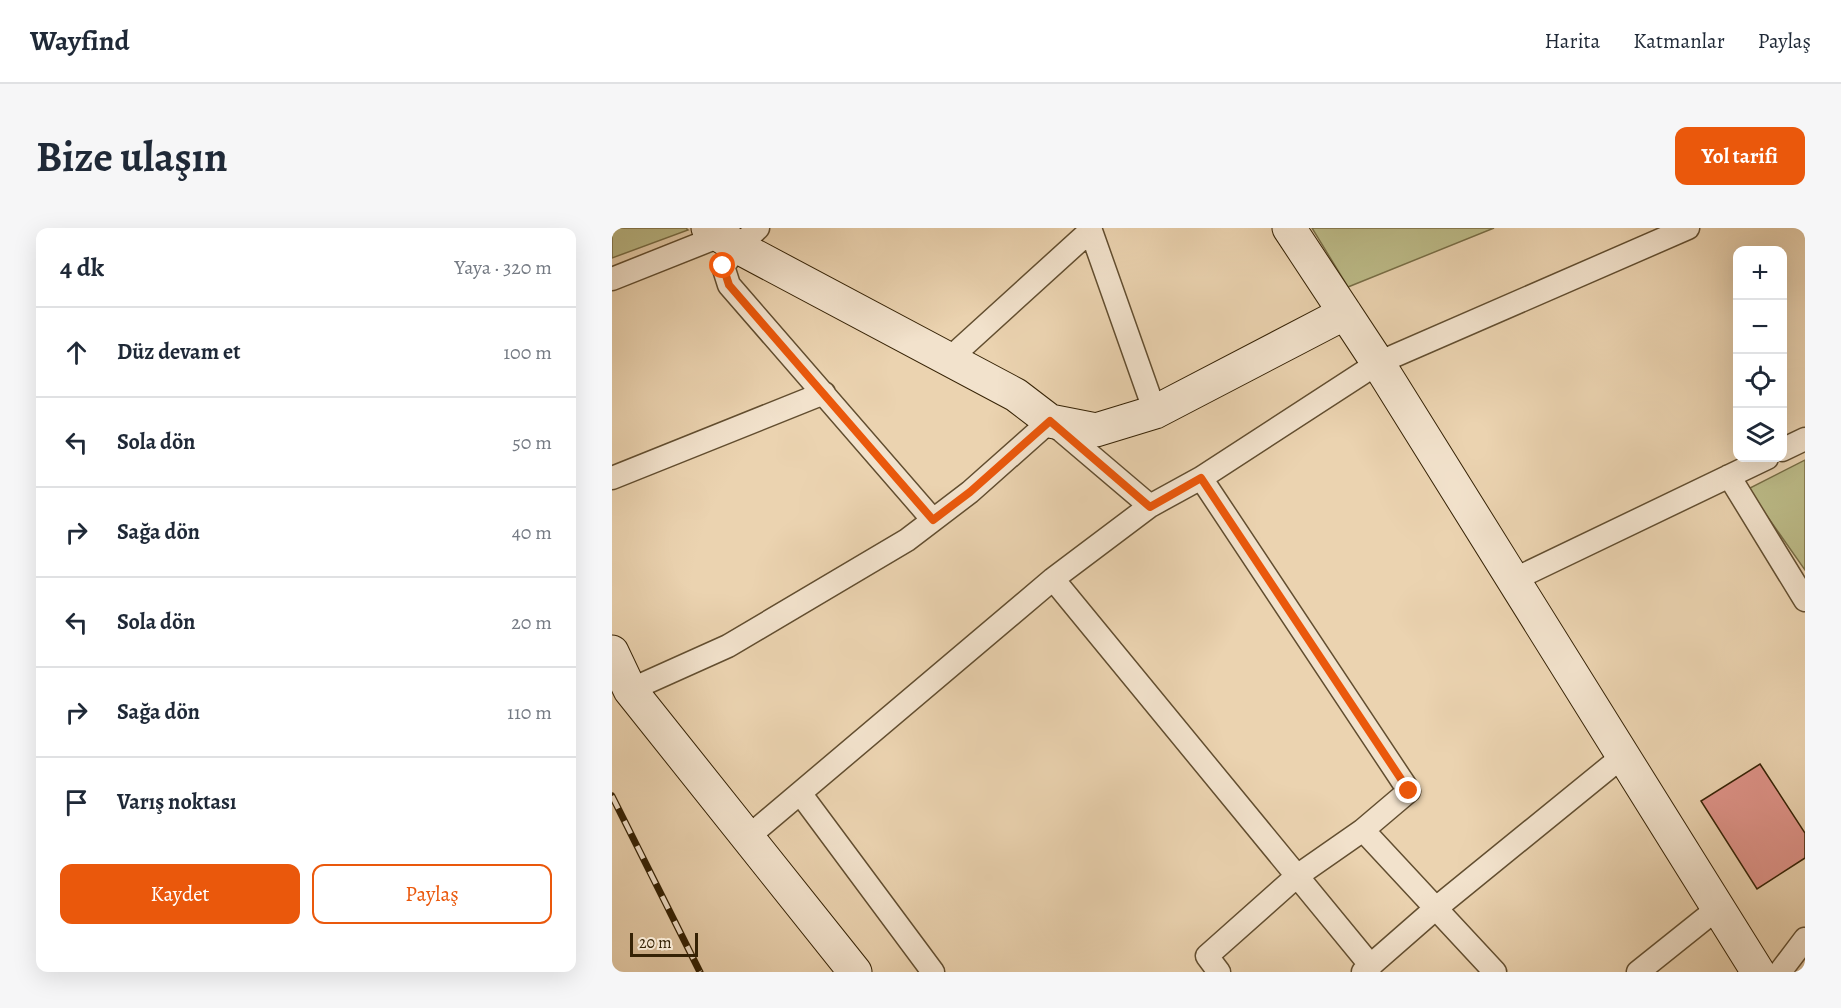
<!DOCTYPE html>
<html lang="tr">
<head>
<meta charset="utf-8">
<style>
  body { margin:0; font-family:Alegreya,serif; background:#f6f6f7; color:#1f2937 }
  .controls { position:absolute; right:18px; top:18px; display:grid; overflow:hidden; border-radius:12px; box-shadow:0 6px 24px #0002 }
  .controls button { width:54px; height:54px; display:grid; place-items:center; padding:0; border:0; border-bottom:2px solid #e0e1e3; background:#fff; color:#1f2937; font:30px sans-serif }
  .scale { position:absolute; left:18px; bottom:15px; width:68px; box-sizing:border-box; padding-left:6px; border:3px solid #352205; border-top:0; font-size:16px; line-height:21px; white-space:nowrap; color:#352205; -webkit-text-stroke:4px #f2e2cc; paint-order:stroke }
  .stop { position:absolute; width:18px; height:18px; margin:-14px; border:4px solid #ea580c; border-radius:50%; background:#fff }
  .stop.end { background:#ea580c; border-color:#fff; box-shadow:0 2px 6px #0008 }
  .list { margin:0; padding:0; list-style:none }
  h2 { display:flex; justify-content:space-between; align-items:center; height:78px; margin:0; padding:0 24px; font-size:26px }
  h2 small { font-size:20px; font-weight:400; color:#747a83 }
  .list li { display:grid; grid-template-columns:39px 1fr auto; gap:18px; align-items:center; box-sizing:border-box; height:90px; padding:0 24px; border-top:2px solid #e0e1e3 }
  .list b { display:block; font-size:22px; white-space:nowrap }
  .list em { font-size:20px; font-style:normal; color:#747a83 }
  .actions { display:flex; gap:12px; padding:18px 24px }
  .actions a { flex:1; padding:14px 0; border:2px solid #ea580c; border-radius:12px; text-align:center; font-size:21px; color:#ea580c }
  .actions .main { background:#ea580c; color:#fff }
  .icon { flex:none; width:33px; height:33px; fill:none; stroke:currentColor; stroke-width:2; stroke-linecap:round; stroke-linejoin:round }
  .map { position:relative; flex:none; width:1193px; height:744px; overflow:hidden; border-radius:12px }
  header { display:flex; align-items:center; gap:36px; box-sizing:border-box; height:84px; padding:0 30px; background:#fff; border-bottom:2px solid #e0e1e3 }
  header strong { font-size:28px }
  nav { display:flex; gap:33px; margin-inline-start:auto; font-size:21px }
  .intro { display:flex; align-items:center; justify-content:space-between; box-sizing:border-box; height:144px; padding:0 36px }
  h1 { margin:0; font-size:42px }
  .button { padding:15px 27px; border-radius:12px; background:#ea580c; color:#fff; font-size:21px; font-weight:700 }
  main { display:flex; gap:36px; padding:0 36px }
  aside { flex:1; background:#fff; border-radius:12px; box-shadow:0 6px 24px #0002 }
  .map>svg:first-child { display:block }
</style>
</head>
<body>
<header>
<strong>Wayfind</strong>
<nav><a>Harita</a><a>Katmanlar</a><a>Paylaş</a></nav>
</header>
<div class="intro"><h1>Bize ulaşın</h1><a class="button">Yol tarifi</a></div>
<main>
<aside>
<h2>4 dk<small>Yaya · 320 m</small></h2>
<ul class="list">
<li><svg class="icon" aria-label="ahead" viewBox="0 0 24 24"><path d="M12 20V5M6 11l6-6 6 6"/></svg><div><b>Düz devam et</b></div><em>100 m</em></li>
<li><svg class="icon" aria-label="left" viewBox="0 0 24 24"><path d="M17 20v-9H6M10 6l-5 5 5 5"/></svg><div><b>Sola dön</b></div><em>50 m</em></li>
<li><svg class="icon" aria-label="right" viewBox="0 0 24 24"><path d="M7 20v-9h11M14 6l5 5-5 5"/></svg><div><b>Sağa dön</b></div><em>40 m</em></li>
<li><svg class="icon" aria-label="left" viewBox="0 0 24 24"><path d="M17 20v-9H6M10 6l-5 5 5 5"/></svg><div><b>Sola dön</b></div><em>20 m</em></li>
<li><svg class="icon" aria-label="right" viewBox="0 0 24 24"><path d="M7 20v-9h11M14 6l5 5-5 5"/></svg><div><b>Sağa dön</b></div><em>110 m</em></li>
<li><svg class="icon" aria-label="arrive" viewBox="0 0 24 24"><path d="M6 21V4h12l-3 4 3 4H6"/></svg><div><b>Varış noktası</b></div></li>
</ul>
<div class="actions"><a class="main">Kaydet</a><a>Paylaş</a></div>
</aside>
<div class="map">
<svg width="1193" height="744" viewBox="0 0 1193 744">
  <rect width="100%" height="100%" fill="#ebd3b0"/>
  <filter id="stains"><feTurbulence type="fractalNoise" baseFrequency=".00333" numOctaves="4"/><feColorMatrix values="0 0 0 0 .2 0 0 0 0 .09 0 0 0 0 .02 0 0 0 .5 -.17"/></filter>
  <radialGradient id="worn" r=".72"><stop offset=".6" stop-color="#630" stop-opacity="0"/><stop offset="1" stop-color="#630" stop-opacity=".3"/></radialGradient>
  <path fill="#bcbb88" stroke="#786e46" stroke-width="1.5" d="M0 0H74L76 2 0 30Z
    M700 0H882L736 59Z
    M1193 232V342L1136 261Z"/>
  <path fill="#df9389" stroke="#352205" stroke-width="1.5" d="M1148 536 1193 605V630L1145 661 1089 573Z"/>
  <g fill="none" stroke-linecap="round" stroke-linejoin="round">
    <defs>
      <path id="street" d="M146 0 126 19 111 38 117 57 321 292
        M478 0 543 184
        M0 51 108 8
        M336 132 479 2
        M1170 222 1193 211
        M1117 248 1193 372
        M0 250 212 165
        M589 250 766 135 1076 0
        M441 351 759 738
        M901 352 1155 230
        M18 462 116 418 295 312 358 264 438 193 538 278 589 250 797 563 751 602 883 744
        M188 565 321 744
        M136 609 441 351 538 278
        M607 744 595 728 685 648 751 602
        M751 744 823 681 1011 528
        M1026 744 1106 680
        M1168 744 1193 711"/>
      <path id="secondary" d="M96 0 126 19 404 167 438 193 484 202 543 184 733 85
        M677 0 766 135 1146 744
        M0 424 18 462 243 744"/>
    </defs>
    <use href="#street" stroke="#624e30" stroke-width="25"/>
    <use href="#secondary" stroke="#352205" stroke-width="35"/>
    <use href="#street" stroke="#f2e2cc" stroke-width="22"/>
    <use href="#secondary" stroke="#f2e2cc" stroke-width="33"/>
    <defs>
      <path id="rail" d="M0 568 88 744"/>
    </defs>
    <use href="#rail" stroke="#352205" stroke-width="7"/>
    <use href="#rail" stroke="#f2e2cc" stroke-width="4.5" stroke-dasharray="14" stroke-linecap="butt"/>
  </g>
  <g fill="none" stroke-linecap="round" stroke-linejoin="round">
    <path stroke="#ea580c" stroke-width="8" d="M111 38 117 57 321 292 358 264 438 193 538 279 589 250 797 563"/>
  </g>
  <rect width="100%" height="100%" filter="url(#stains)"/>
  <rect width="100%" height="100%" fill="url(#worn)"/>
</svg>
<div class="controls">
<button>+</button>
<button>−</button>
<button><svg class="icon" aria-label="locate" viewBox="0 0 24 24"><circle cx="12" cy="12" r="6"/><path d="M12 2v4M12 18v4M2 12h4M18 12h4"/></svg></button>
<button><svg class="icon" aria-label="layers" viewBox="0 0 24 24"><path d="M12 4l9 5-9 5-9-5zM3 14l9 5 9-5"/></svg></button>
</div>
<div class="scale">20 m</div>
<div class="stop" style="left:111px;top:38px"></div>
<div class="stop end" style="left:797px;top:563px"></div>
</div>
</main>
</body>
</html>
